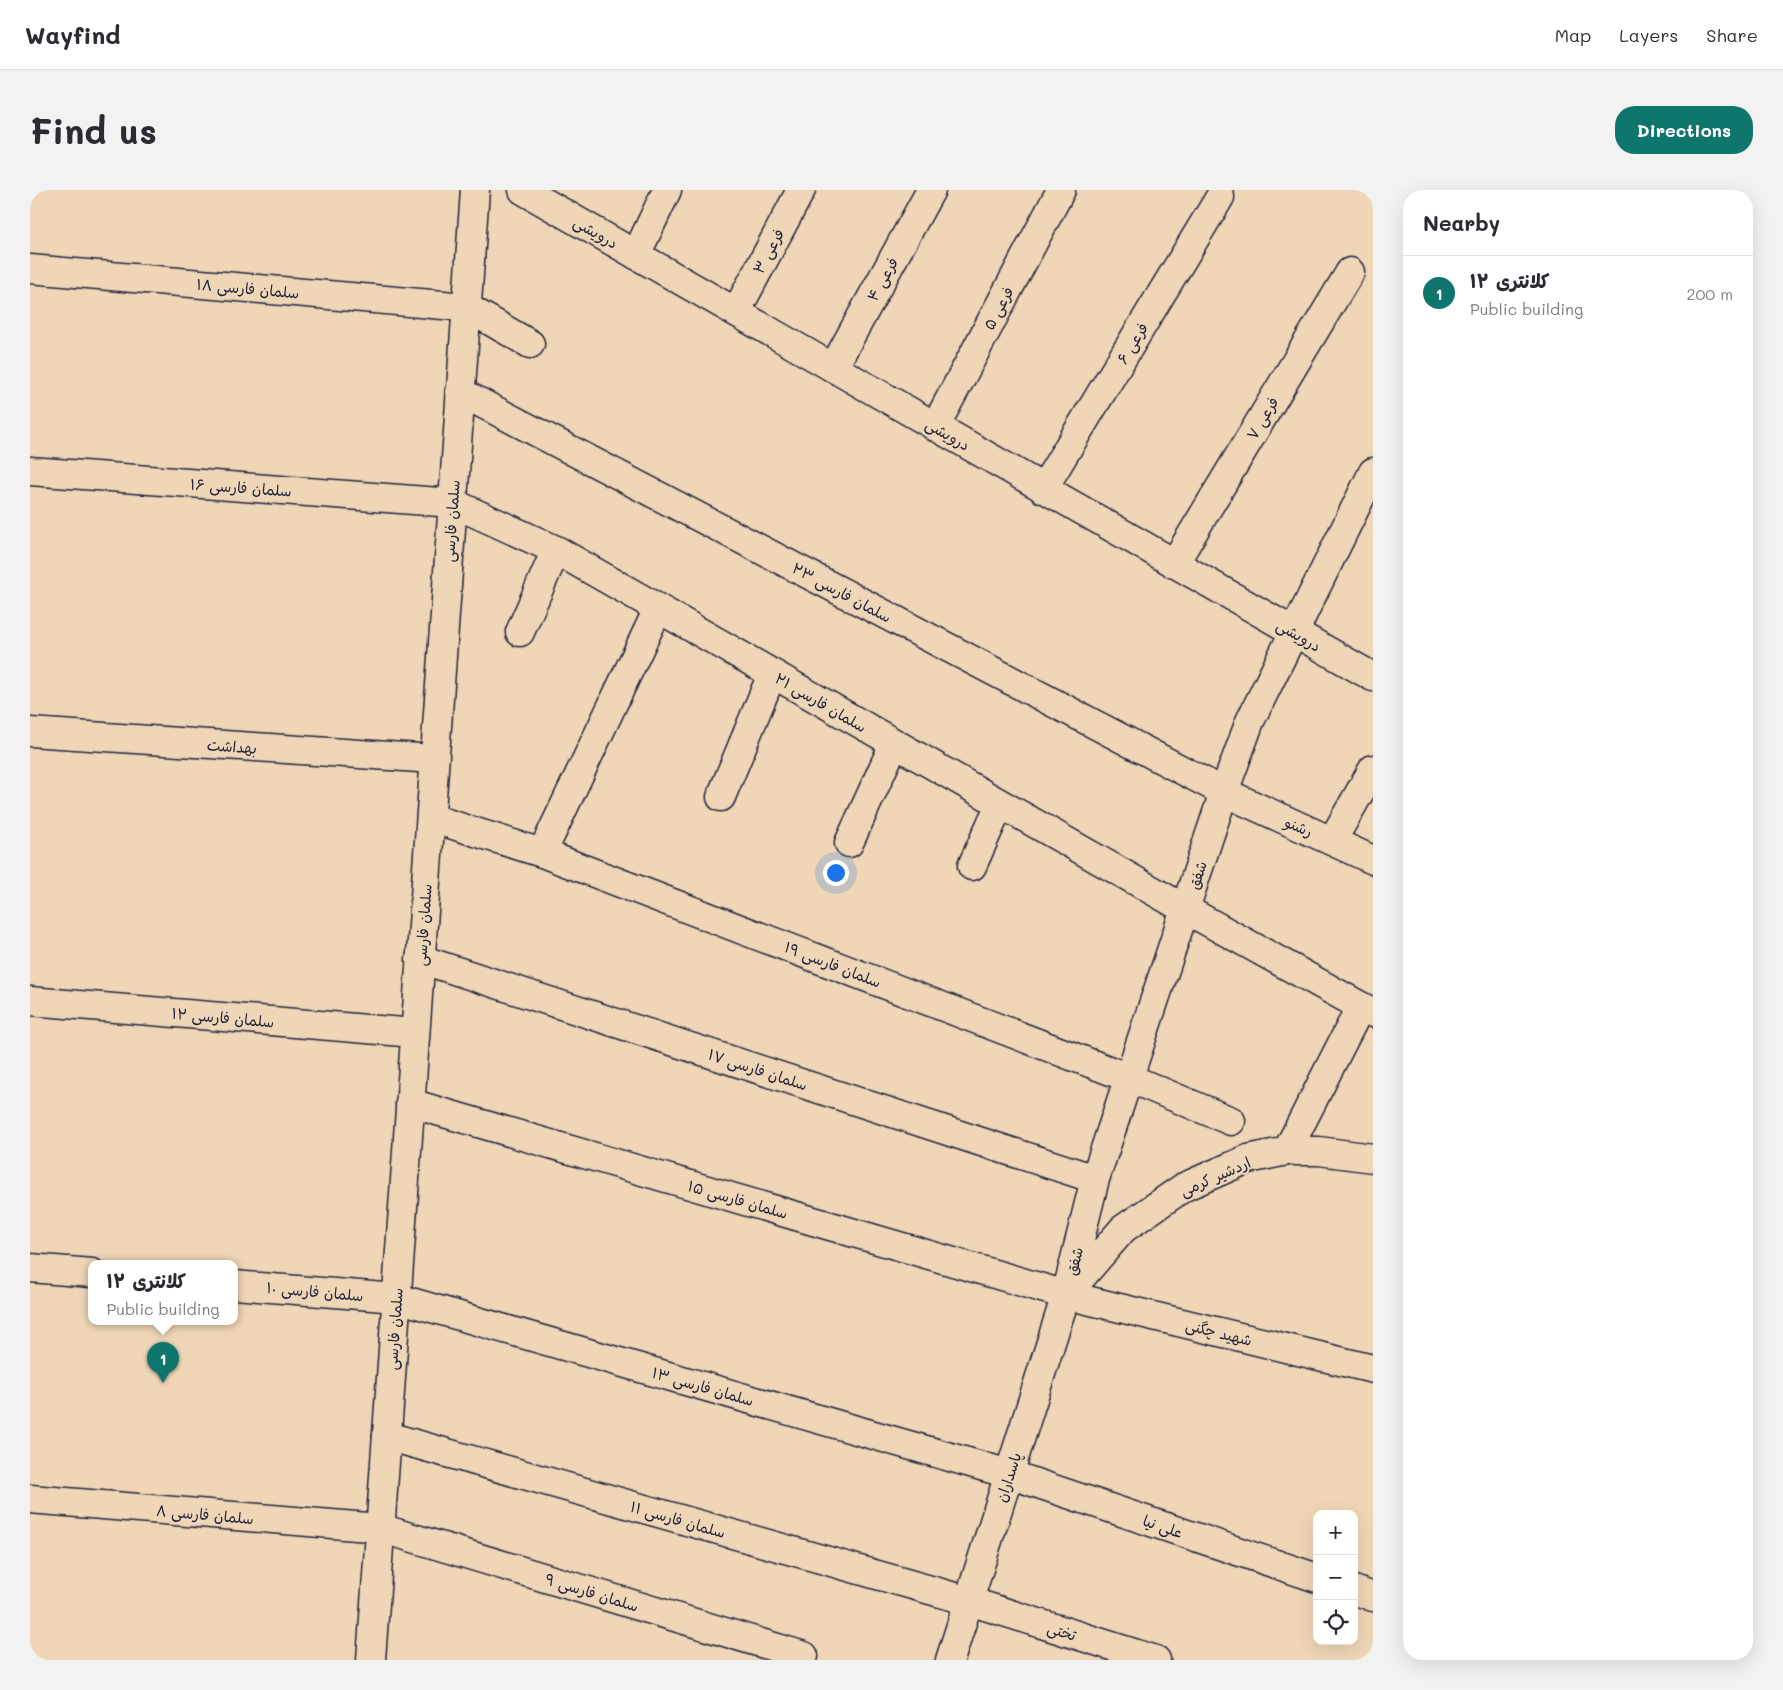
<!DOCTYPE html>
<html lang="en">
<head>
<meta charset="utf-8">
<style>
  body { margin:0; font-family:Mali,"Playpen Sans Arabic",sans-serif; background:#f2f2f3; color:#2b2b33 }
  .controls { position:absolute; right:15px; bottom:15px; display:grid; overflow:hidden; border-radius:10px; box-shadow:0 5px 20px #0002 }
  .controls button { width:45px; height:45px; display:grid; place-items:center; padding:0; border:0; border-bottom:1px solid #e1e1e2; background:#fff; color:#2b2b33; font:25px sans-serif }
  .you { position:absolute; left:805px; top:682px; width:18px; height:18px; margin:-12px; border:4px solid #fff; border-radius:50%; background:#1a73e8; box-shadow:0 0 0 8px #1a73e833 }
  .badge { display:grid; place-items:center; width:32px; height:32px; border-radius:50%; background:#0f766e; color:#fff; font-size:16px; font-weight:700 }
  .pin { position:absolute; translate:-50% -41px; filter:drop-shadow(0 1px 2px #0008) }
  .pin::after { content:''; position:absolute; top:26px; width:18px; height:15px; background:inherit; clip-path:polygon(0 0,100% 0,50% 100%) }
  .popup { position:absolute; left:58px; top:1070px; width:150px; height:65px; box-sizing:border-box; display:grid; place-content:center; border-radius:10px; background:#fff; filter:drop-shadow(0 1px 4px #0005); font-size:16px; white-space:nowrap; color:#7c7c81 }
  .popup b { font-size:19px; color:#2b2b33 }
  .popup::after { content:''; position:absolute; left:50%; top:100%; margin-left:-10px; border:10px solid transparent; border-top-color:#fff }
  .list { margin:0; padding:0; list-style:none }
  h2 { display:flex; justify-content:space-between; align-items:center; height:65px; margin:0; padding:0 20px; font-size:21px }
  h2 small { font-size:16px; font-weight:400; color:#7c7c81 }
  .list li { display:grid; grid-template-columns:32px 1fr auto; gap:15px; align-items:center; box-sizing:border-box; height:75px; padding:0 20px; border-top:1px solid #e1e1e2 }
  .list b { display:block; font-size:19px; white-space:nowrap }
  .list p { margin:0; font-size:16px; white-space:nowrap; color:#7c7c81 }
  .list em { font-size:16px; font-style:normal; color:#7c7c81 }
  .icon { flex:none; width:28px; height:28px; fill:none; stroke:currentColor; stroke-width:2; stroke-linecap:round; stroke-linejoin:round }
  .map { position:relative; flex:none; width:1343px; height:1470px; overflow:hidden; border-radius:20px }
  header { display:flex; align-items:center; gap:30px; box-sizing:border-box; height:70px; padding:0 25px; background:#fff; border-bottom:1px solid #e1e1e2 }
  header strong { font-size:24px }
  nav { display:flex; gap:28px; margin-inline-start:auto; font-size:18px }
  .intro { display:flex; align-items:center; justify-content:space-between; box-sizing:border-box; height:120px; padding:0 30px }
  h1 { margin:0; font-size:35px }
  .button { padding:12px 22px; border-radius:20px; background:#0f766e; color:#fff; font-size:18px; font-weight:700 }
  main { display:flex; gap:30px; padding:0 30px }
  aside { flex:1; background:#fff; border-radius:20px; box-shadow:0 5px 20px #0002 }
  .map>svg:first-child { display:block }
</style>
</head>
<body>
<header>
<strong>Wayfind</strong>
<nav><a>Map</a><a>Layers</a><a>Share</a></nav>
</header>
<div class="intro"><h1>Find us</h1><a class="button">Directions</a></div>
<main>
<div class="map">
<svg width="1343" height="1470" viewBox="0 0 1343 1470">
  <rect width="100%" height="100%" fill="#efd6b7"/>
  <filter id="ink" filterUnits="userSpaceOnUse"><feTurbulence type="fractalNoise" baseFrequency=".02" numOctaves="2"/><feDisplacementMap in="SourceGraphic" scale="10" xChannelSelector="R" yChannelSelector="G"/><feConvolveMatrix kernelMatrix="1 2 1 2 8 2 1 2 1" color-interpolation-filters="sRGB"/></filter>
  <g filter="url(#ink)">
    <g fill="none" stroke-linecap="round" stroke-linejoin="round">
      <defs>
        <path id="minor" d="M493 0 1343 487
          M606 65 637 0
          M0 79 436 117 500 154
          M706 122 771 0
          M803 178 901 0
          M430 202 1194 602 1343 670
          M905 237 1031 0
          M0 281 423 313 526 360 1155 719 1343 823
          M1013 299 1190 7
          M1144 374 1320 82
          M490 442 526 360
          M0 542 404 569
          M691 607 742 484
          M401 628 512 663 1099 888 1201 931
          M1302 651 1343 579
          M819 653 864 554
          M512 663 628 419
          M942 676 970 614
          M390 769 1065 989
          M0 811 385 843
          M380 913 1036 1105 1343 1179
          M1257 961 1331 816
          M0 1078 62 1083
          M204 1095 367 1108 979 1284 1287 1388
          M1036 1105 1065 989 1194 602 1220 531 1343 282
          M357 1246 939 1411 1126 1470
          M0 1309 350 1338 774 1466
          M1324 1400 1343 1407"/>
        <path id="tertiary" d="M341 1470 445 0"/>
        <path id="secondary" d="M920 1470 1036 1105 1093 1039 1154 997 1218 969 1257 961H1289L1343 968"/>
      </defs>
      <use href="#minor" stroke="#22223b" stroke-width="31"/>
      <use href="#tertiary" stroke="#22223b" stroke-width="31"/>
      <use href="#secondary" stroke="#22223b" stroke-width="31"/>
      <use href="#minor" stroke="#efd6b7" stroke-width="28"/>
      <use href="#tertiary" stroke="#efd6b7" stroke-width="28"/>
      <use href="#secondary" stroke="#efd6b7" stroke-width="28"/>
    </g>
  </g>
  <g text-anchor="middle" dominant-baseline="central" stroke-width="4" stroke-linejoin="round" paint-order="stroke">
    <g font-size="15" fill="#22223b" stroke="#efd6b7">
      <text transform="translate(566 42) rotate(30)">درویشی</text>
      <text transform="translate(738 61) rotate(-62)">فرعی ۳</text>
      <text transform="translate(852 89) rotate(-61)">فرعی ۴</text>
      <text transform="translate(218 98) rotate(5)">سلمان فارسی ۱۸</text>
      <text transform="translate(968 118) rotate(-62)">فرعی ۵</text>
      <text transform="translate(1102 153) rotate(-59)">فرعی ۶</text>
      <text transform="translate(1232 228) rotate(-59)">فرعی ۷</text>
      <text transform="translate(918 244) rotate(30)">درویشی</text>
      <text transform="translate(211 297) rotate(4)">سلمان فارسی ۱۶</text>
      <text transform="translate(421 331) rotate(-86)">سلمان فارسی</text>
      <text transform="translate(812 402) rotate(28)">سلمان فارسی ۲۳</text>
      <text transform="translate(1269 445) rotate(30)">درویشی</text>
      <text transform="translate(791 512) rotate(30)">سلمان فارسی ۲۱</text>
      <text transform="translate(202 556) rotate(4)">بهداشت</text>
      <text transform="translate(1269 636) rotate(24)">رشنو</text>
      <text transform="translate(1167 685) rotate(-72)">شفق</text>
      <text transform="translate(393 735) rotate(-86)">سلمان فارسی</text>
      <text transform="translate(803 774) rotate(21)">سلمان فارسی ۱۹</text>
      <text transform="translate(193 827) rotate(5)">سلمان فارسی ۱۲</text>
      <text transform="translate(728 879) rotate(18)">سلمان فارسی ۱۷</text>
      <text transform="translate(1185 986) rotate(-24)">اردشیر کرمی</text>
      <text transform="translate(708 1009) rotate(16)">سلمان فارسی ۱۵</text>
      <text transform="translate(1044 1071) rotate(-76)">شفق</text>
      <text transform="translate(285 1101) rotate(5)">سلمان فارسی ۱۰</text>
      <text transform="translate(364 1139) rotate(-86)">سلمان فارسی</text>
      <text transform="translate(1189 1142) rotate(14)">شهید چگنی</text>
      <text transform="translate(673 1196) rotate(16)">سلمان فارسی ۱۳</text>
      <text transform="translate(978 1287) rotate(-72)">پاسداران</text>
      <text transform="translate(175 1324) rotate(5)">سلمان فارسی ۸</text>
      <text transform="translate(648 1329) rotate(16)">سلمان فارسی ۱۱</text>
      <text transform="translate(1133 1336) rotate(19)">علی نیا</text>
      <text transform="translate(562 1402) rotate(17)">سلمان فارسی ۹</text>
      <text transform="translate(1032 1441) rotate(17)">تختی</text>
    </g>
  </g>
</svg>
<div class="controls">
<button>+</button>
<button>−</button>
<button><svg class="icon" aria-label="locate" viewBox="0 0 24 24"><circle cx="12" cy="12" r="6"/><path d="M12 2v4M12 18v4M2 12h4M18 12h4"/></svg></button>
</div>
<div class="you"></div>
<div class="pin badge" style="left:133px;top:1193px">1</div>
<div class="popup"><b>کلانتری ۱۲</b>Public building</div>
</div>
<aside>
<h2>Nearby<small></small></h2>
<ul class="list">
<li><span class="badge">1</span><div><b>کلانتری ۱۲</b><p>Public building</p></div><em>200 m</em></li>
</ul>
</aside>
</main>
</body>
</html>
